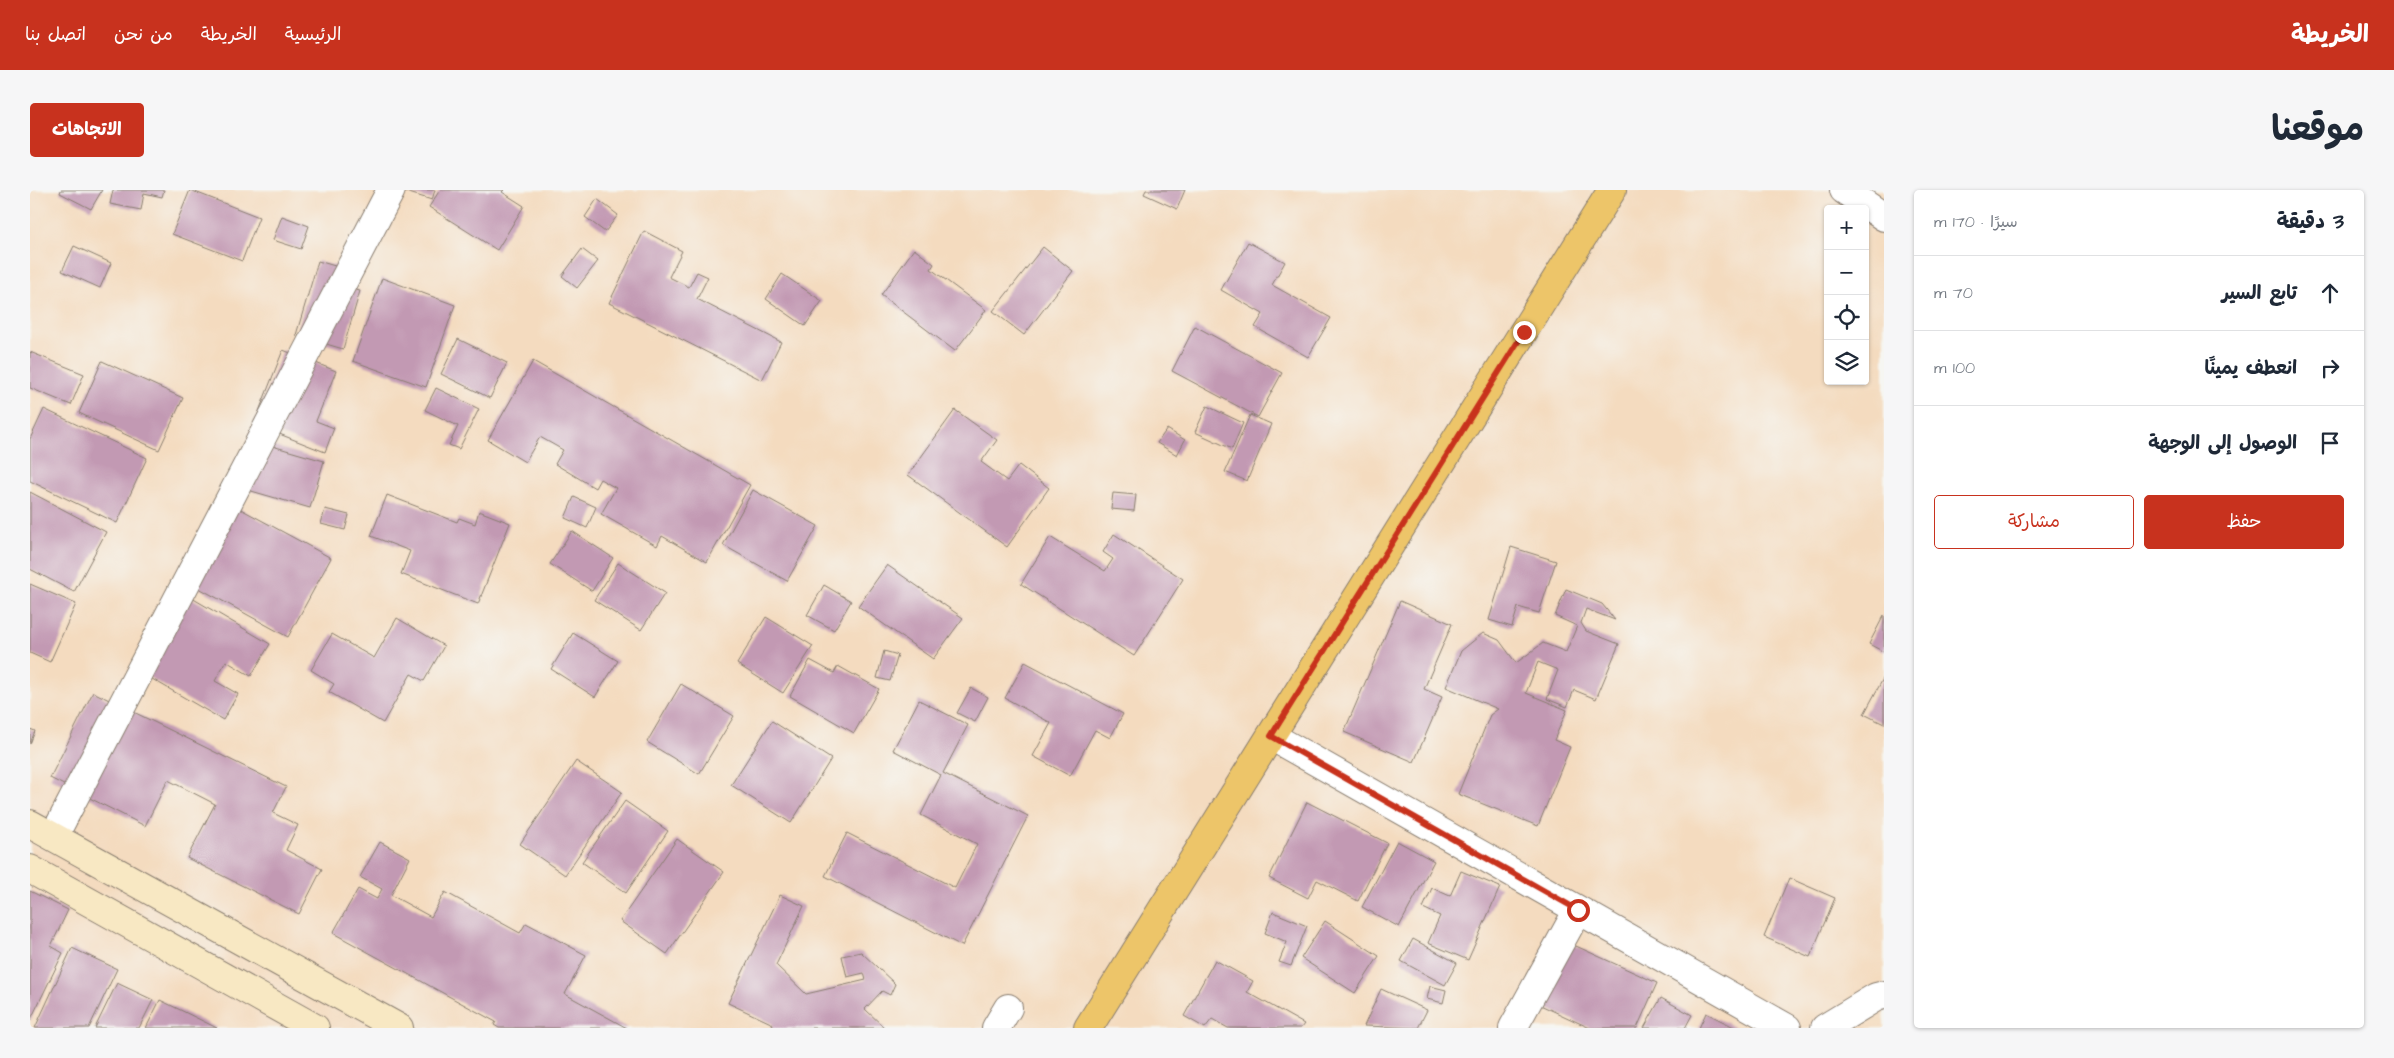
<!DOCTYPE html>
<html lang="ar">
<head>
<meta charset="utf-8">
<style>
  body { margin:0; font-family:"Architects Daughter","Playpen Sans Arabic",sans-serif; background:#f6f6f7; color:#1f2937; direction:rtl }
  .controls { position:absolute; right:15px; top:15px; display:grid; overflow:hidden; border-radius:5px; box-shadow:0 1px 4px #0004 }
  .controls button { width:45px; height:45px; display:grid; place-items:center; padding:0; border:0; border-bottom:1px solid #e0e1e3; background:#fff; color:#1f2937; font:25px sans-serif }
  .stop { position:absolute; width:15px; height:15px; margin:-11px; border:4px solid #c8321e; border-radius:50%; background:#fff }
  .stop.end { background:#c8321e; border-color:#fff; box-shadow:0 1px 5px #0008 }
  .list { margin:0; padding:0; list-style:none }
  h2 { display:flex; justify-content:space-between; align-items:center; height:65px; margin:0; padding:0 20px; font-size:21px }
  h2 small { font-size:16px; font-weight:400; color:#747a83 }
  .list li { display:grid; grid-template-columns:32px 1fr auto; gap:15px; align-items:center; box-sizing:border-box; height:75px; padding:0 20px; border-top:1px solid #e0e1e3 }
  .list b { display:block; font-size:19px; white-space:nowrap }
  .list em { font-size:16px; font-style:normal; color:#747a83 }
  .actions { display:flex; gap:10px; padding:15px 20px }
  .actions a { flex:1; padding:11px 0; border:1px solid #c8321e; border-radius:5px; text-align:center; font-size:18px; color:#c8321e }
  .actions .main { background:#c8321e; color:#fff }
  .icon { flex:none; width:28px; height:28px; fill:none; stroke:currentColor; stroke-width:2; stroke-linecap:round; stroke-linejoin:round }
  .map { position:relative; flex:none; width:1854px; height:838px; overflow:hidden; direction:ltr; border-radius:5px }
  header { display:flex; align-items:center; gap:30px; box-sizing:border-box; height:70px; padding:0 25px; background:#c8321e; color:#fff }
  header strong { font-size:24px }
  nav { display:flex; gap:28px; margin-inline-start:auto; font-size:18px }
  .intro { display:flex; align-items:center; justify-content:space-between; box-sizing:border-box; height:120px; padding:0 30px }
  h1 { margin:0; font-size:35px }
  .button { padding:12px 22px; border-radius:5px; background:#c8321e; color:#fff; font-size:18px; font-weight:700 }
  main { display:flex; gap:30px; padding:0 30px }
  aside { flex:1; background:#fff; border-radius:5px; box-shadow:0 1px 4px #0004 }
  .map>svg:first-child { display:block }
</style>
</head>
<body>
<header>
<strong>الخريطة</strong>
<nav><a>الرئيسية</a><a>الخريطة</a><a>من نحن</a><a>اتصل بنا</a></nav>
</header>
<div class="intro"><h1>موقعنا</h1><a class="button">الاتجاهات</a></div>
<main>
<aside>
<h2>3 دقيقة<small>سيرًا · 170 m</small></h2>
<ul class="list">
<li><svg class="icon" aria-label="ahead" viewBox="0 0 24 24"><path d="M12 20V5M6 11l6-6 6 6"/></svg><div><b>تابع السير</b></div><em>70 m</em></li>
<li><svg class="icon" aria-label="right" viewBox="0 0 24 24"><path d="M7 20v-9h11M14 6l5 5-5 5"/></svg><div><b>انعطف يمينًا</b></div><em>100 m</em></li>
<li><svg class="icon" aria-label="arrive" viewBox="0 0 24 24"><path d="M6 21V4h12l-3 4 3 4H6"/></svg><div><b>الوصول إلى الوجهة</b></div></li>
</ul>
<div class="actions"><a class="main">حفظ</a><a>مشاركة</a></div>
</aside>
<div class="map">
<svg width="1854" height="838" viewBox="0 0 1854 838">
  <rect width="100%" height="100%" fill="#f6f6f2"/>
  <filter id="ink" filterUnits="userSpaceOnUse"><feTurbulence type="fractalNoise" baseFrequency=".02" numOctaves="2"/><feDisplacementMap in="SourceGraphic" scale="10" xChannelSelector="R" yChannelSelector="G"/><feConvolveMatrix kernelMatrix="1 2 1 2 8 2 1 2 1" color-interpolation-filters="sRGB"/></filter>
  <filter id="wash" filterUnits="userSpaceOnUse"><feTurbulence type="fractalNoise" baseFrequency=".0096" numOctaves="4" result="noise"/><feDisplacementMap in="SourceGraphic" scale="20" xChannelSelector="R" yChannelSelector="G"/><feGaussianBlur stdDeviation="1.12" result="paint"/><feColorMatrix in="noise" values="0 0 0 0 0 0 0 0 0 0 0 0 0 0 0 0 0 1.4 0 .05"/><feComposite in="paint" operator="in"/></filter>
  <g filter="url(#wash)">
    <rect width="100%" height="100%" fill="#f4dbbf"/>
    <g id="blocks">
      <path fill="#c299b3" d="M31 0H72L61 19 30 3Z
        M83 0H134L132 7 114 3 111 20 80 14Z
        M160 0 229 27 212 71 142 44Z
        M369 0H405L402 10Z
        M410 0H474L472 2 494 16 467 60 399 17Z
        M1116 0H1155L1147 19 1114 4Z
        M567 9 588 25 575 42 555 27Z
        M252 26 279 36 271 59 243 50Z
        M614 41 652 61 639 87 659 97 667 82 678 87 667 109 751 152 732 190 579 113Z
        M1218 52 1255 72 1242 95 1301 128 1278 167 1225 137 1233 124 1191 100Z
        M44 56 81 73 70 98 32 81Z
        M1013 57 1043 81 994 145 963 121Z
        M552 59 568 71 547 98 532 86Z
        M884 59 904 74 901 79 956 120 925 161 851 105Z
        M288 71 312 78 306 95 330 101 313 159 266 145Z
        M752 84 792 111 775 136 736 109Z
        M352 88 425 115 396 197 323 171Z
        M1165 136 1252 183 1228 227 1142 181Z
        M428 149 477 173 460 208 411 184Z
        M253 160 306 181 286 231 304 238 295 262 224 234Z
        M0 162 54 184 41 215 0 198Z
        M72 171 153 208 129 260 49 223Z
        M503 171 720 295 677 372 632 346 627 356 571 324 586 298 570 289 565 298 525 274 533 260 510 247 495 272 458 250Z
        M406 198 449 219 429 259 419 255 428 236 395 220Z
        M1177 216 1213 233 1202 259 1165 242Z
        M14 219 117 268 87 333 0 291V249Z
        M925 220 967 250 951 272 977 291 989 275 1019 298 977 357 878 285Z
        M1220 225 1241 234 1217 291 1195 282Z
        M1137 239 1155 250 1147 265 1127 253Z
        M225 251 294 271 280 318 211 298Z
        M723 300 788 336 757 391 693 355Z
        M0 302 76 342 44 402 0 379Z
        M1083 303 1106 305 1104 321 1081 319Z
        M357 305 427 332 429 328 445 334 449 321 480 333 448 414 371 384 380 361 341 346Z
        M544 307 566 317 557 338 535 328Z
        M194 310 301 368 258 447 158 392Z
        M295 319 319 325 315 340 291 334Z
        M542 341 583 368 562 401 520 374Z
        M1084 344 1153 389 1104 466 991 394 1020 347 1075 381 1083 369 1073 362Z
        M1481 357 1526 371 1509 423 1488 417 1482 437 1459 430Z
        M588 373 635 403 611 440 564 410Z
        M857 375 933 428 903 469 828 416Z
        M0 394 46 414 20 472 0 463Z
        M794 395 821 411 804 440 777 425Z
        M1536 399 1572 414 1585 430 1556 419 1551 433 1556 441 1589 454 1566 509 1544 500 1537 517 1517 509 1528 480 1508 472 1496 503 1537 520 1524 550 1540 557 1508 636 1428 604 1460 525 1468 519 1416 497 1431 461 1453 443 1469 450 1486 473 1513 453 1536 462 1547 436 1525 426Z
        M155 404 240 454 221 486 196 471 185 491 208 504 193 530 110 482Z
        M1370 411 1422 434 1394 499 1412 507 1384 572 1314 542Z
        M1854 425V462L1839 454Z
        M736 427 783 456 753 503 707 474Z
        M367 428 414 456 394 491 381 484 353 533 299 502 304 494 281 480 302 444 344 468Z
        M543 443 588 471 565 507 521 479Z
        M854 461 868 465 860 491 847 488Z
        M780 470 804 483 808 476 849 499 824 543 760 506Z
        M995 472 1093 524 1080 548 1065 540 1040 586 1003 566 1021 533 975 508Z
        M1854 487V534L1834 524Z
        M651 494 704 526 669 584 617 552Z
        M941 498 958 507 945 532 927 523Z
        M63 502 256 597 243 623 268 635 256 660 292 679 269 724 157 668 185 614 138 590 115 636 20 588Z
        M889 510 938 535 913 583 998 626 932 756 795 686 817 643 925 698 947 654 891 625 911 585 863 560Z
        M742 531 801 569 761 633 701 595Z
        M0 539 5 541 0 554Z
        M546 571 592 602 535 685 490 654Z
        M595 611 638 641 596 703 552 672Z
        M1277 612 1357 653 1328 711 1287 690 1278 708 1239 688Z
        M647 649 694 682 637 764 590 731Z
        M1367 651 1404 671 1369 737 1332 717Z
        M350 652 380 668 361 705 401 727 415 702 490 743 496 733 556 765 535 804 597 838H469L464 835 466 832 303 743 328 699 347 709 352 699 330 687Z
        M1431 681 1470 697 1438 770 1398 753 1410 726 1393 718 1402 698 1420 706Z
        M1759 688 1805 708 1780 767 1734 747Z
        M0 701 38 720 21 756 33 763 0 831Z
        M750 705 774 716 746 775 776 804 836 790 834 783 817 787 812 766 831 762 865 794 860 805 852 801 835 819 855 838H741L743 834 698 813Z
        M1243 722 1277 736 1261 776 1249 772 1257 752 1235 743Z
        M1295 731 1349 766 1325 803 1271 768Z
        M1383 749 1427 773 1415 795 1371 771Z
        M1535 751 1627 793 1607 838H1560L1506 813Z
        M42 758 87 779 59 838H5Z
        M1185 770 1223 791 1217 802 1274 834 1271 838H1198L1182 829 1175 838 1154 826Z
        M87 793 123 810 109 838H65Z
        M1400 796 1416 800 1413 813 1397 809Z
        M1351 799 1397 820 1388 838 1334 836Z
        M1631 808 1662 825 1655 838H1614Z
        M130 810 187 838H116Z
        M1676 823 1706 838H1669Z"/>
    </g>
  </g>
  <g filter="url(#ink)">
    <use href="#blocks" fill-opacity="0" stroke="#887c6e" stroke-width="1"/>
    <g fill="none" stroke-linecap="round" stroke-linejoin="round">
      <defs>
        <path id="minor" d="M1814 0 1854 27
          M1241 546 1757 838
          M24 646 361 0
          M966 838 978 818
          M1483 838 1548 720
          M1795 838 1846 807 1854 805"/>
        <path id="secondary" d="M0 634 369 838
          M0 679 285 838"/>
        <path id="primary" d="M1058 838 1582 0"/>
      </defs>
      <use href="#minor" stroke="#887c6e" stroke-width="30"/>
      <use href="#secondary" stroke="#887c6e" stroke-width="30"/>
      <use href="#primary" stroke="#887c6e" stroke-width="30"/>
      <use href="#minor" stroke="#fff" stroke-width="28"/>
      <use href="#secondary" stroke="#f8e8c3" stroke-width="28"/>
      <use href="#primary" stroke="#edc569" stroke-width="28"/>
    </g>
  </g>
  <g fill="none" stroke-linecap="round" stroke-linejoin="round" filter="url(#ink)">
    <path stroke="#c8321e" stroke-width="6" d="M1494 142 1241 546 1548 720"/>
  </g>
</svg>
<div class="controls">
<button>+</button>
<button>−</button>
<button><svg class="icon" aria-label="locate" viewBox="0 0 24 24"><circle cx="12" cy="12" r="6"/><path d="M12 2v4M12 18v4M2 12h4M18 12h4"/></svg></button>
<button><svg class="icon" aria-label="layers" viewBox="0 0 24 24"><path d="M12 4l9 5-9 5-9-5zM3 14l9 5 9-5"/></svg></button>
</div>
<div class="stop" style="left:1548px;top:720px"></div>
<div class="stop end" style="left:1494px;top:142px"></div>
</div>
</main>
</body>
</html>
